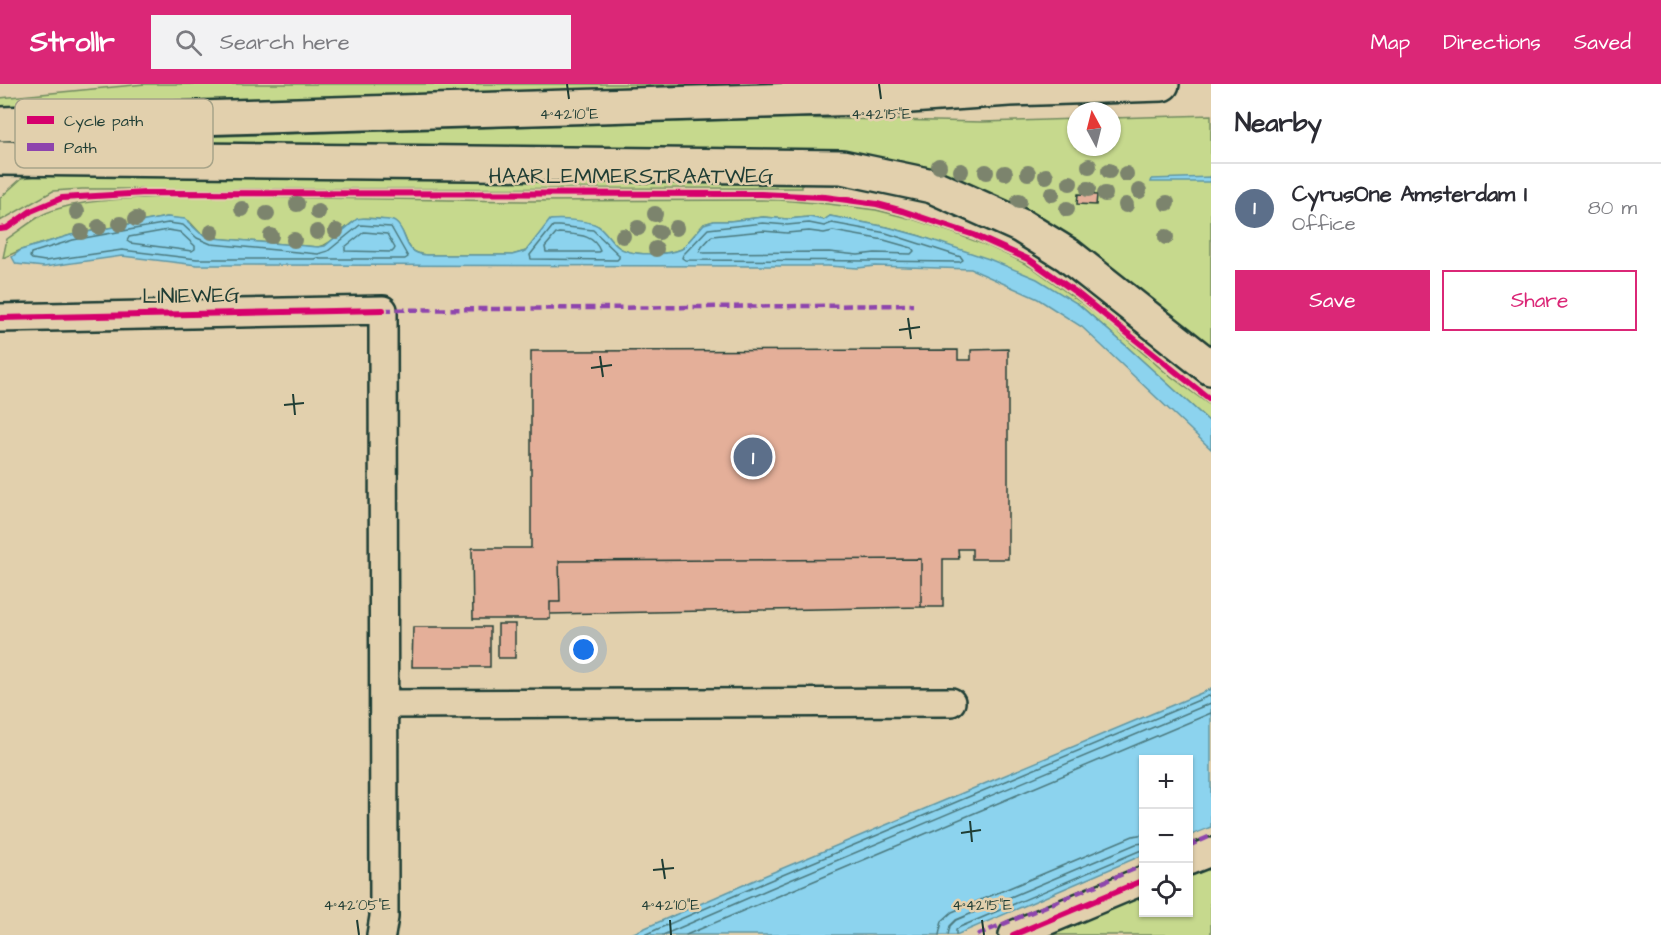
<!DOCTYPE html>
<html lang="en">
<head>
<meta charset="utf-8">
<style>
  body { margin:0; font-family:"Architects Daughter",sans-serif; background:#f2f2f3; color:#2b2b33 }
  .controls { position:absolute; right:18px; bottom:18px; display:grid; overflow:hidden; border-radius:0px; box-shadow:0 2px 4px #0004 }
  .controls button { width:54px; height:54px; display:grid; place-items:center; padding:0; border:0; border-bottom:2px solid #e1e1e2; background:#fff; color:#2b2b33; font:30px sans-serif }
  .compass { position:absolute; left:1067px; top:18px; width:54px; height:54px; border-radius:50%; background:#fff; box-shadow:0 2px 4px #0004; rotate:353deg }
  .you { position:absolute; left:584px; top:566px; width:21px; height:21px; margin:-15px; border:4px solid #fff; border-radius:50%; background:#1a73e8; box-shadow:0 0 0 9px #1a73e833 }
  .badge { display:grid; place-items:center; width:39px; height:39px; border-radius:50%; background:#db2777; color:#fff; font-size:20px; font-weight:700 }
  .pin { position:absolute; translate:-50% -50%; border:3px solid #fff; box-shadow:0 2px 6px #0006 }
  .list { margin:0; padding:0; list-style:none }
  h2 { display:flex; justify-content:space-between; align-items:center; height:78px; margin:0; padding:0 24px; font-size:26px }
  h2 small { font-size:20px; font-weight:400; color:#7c7c81 }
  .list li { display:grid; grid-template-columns:39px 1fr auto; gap:18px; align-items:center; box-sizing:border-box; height:90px; padding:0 24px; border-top:2px solid #e1e1e2 }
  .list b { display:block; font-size:22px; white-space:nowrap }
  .list p { margin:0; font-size:20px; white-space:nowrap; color:#7c7c81 }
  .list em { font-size:20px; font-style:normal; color:#7c7c81 }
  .actions { display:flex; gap:12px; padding:18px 24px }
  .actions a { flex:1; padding:14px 0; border:2px solid #db2777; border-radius:0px; text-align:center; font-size:21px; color:#db2777 }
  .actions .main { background:#db2777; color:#fff }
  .icon { flex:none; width:33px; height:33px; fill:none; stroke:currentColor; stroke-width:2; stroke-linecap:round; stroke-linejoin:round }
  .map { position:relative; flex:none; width:1211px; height:851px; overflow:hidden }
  header { display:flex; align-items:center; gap:36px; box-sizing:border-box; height:84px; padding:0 30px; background:#db2777; color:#fff }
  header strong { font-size:28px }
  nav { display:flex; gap:33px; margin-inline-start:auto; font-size:21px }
  .search { width:420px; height:54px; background:#f2f2f3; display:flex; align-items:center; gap:15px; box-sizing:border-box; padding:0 21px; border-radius:0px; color:#7c7c81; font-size:22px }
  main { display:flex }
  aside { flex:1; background:#fff }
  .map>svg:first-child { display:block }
</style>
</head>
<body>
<header>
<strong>Strollr</strong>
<div class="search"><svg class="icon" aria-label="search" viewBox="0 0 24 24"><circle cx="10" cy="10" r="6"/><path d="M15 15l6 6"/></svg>Search here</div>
<nav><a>Map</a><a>Directions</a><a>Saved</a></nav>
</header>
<main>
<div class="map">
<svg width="1211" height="851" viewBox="0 0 1211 851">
  <rect width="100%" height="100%" fill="#e2d0ad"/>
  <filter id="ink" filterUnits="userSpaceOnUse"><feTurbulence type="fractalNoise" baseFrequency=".0167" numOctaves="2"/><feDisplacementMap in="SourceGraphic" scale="12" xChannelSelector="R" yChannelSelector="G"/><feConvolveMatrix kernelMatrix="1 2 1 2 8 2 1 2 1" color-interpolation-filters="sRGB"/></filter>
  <g filter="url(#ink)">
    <path fill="#c6d98d" stroke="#728b60" stroke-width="1.5" d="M145 0H706L499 9 0 24V14Z
      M1211 31V267L959 98 0 59 797 34 982 38 1076 35V63H1112V34Z
      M57 89 802 94V104L82 105 53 107 0 137V114L22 94Z
      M186 112 524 117 779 116 828 120 876 126 912 135 951 148 988 162 1016 175 1033 184 1101 233 1165 288 1211 322V339L1124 260 1078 220 953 164 920 152 887 143 830 132 824 136 809 133 788 135 763 133 730 137H714L704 140 682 165C668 171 629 173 617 162 610 156 605 147 598 142 591 137 560 136 551 136L526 167 512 171H426C403 169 409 151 396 139 392 136 384 136 378 135 373 135 365 133 360 135 343 140 336 160 318 163L213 154 200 149 189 137 167 133 71 151 21 166 3 174 7 155C19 147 30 138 42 131 78 113 145 115 186 112Z
      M1211 783V851H1048L1143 811 1144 828H1188L1189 792Z"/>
    <path fill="#8cd3ee" stroke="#6097a4" stroke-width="1.5" d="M1211 93V98H1151L1152 95Z
      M830 132 887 143 920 152 989 175 1037 195 1078 220 1124 260 1211 339V365L1082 243 1038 215 971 185 875 182 858 184 828 182 197 181 122 172 44 183 16 180 12 173 21 166 71 151 167 133 185 135 200 149 213 154 318 163 325 162 357 135C363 133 369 135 376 135 382 136 390 135 395 138 409 148 401 169 426 171H512L526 167 550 136C561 135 589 136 598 142 605 146 610 156 617 162 629 173 668 171 682 165L704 140 714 137H730L763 133 788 135 809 133 824 136Z
      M1211 605V743L1189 752 1188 676H1144L1143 771 956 851H629L764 792Z"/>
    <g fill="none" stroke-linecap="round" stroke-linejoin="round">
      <path stroke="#4b797e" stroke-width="1.5" d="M168 139 183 141 197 154 211 160 318 170 328 167 360 141 391 143 408 173 405 175H320L318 174 315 175H197L122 166 45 177 32 175 30 173 31 169 73 156Z
        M763 139 787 141 809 139 824 142 832 139 886 149 961 173 963 176 960 178C868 177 777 176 685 176L682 174 683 171 708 145Z
        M553 142H559L593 146 619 171V174L617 176 531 175 530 171Z
        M168 146 180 148 195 162V165L192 167 130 159 127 157 129 153Z
        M763 147 787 149 809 147 824 149 833 147 884 156 912 164 914 167 911 170 875 169 858 171 829 168 703 169 700 167 701 164 712 152Z
        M364 148 387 150 395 164 394 166 392 168 345 167V163Z
        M559 149C576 151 593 149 600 167L598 168H546L545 163 556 150Z
        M644 851 766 798 1211 611
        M663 851 769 805 1211 619
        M686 851 1211 629
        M939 851 942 837 952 828 1133 752 1144 750
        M948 851 950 842 956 836 1136 760 1144 759
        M956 851V846L960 843 1139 767 1144 766"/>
    </g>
    <path fill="#e4af99" stroke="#1f3d34" stroke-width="1.5" d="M1078 110 1097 111 1096 121 1077 120Z
      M1008 265V475H972V465H958L959 475H943V523H921V475L559 477 560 518H550V535H473L472 464H531V267L958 266V276H971V266Z
      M921 475V523L550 530V518H560L559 477Z
      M498 540H515V574H498Z
      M413 543H490V583H412Z"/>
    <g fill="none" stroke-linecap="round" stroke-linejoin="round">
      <defs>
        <path id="minor" d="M0 234 383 226 384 833 381 851
          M384 620 951 618
          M1188 777 1211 768
          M1013 851 1144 796"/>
        <path id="major" d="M0 74 842 83 932 102 1021 142 1068 171 1211 284"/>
        <path id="highway" d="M0 40 896 13 1009 5 1162 0"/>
      </defs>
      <use href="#minor" stroke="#1f3d34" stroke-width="32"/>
      <use href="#major" stroke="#1f3d34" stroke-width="38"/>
      <use href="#highway" stroke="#1f3d34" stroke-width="38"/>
      <use href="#minor" stroke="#e2d0ad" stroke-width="27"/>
      <use href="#major" stroke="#e2d0ad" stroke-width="33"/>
      <use href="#highway" stroke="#e2d0ad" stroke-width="33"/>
      <path stroke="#8e44ad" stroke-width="4.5" stroke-dasharray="9 4.5" stroke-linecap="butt" d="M383 226 913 221
        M1188 762 1211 752
        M977 851 1144 781"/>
      <defs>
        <path id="cycleway" d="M0 145 7 144 31 127 62 114 146 109 761 110 825 113 877 120 903 127 974 151 1030 176 1077 209 1211 316
          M0 234 383 226
          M1013 851 1144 796"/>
      </defs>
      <use href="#cycleway" stroke="#e2d0ad" stroke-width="10"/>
      <use href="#cycleway" stroke="#d6006c" stroke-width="6"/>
    </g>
    <g fill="#7b846d">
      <circle cx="939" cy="82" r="8"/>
      <circle cx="1089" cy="82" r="8"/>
      <circle cx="961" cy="87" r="8"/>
      <circle cx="1109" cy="87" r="8"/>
      <circle cx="986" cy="88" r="8"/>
      <circle cx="1005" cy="89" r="8"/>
      <circle cx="1028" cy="89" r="8"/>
      <circle cx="1126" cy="90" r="8"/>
      <circle cx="1046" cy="92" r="8"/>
      <circle cx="1070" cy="99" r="8"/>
      <circle cx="1088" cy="105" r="8"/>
      <circle cx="1139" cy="107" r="8"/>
      <circle cx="1052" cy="110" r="8"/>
      <circle cx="1105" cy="110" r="8"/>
      <circle cx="1019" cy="117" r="8"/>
      <circle cx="1167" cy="119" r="8"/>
      <circle cx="297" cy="120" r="8"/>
      <circle cx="1126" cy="121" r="8"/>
      <circle cx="242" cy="125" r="8"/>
      <circle cx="1067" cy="125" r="8"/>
      <circle cx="77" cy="128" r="8"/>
      <circle cx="318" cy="128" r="8"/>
      <circle cx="267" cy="130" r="8"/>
      <circle cx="655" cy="130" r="8"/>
      <circle cx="136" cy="135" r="8"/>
      <circle cx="120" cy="140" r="8"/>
      <circle cx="99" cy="143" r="8"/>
      <circle cx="638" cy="144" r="8"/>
      <circle cx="676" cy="144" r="8"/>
      <circle cx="336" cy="147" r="8"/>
      <circle cx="81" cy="148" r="8"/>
      <circle cx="212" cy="148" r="8"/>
      <circle cx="317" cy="148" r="8"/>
      <circle cx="659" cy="148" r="8"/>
      <circle cx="271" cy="152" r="8"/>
      <circle cx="623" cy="152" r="8"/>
      <circle cx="1166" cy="153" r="8"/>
      <circle cx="294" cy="156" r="8"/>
      <circle cx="656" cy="165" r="8"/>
    </g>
  </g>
  <path fill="none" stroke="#1f3d34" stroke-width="2" d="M567 0 569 15M879 0 881 15M908 234 911 255M899 246 920 243M600 272 603 293M591 284 612 281M293 310 295 331M284 321 304 319M970 737 972 758M961 749 981 746M662 775 665 795M653 786 674 784M357 836 359 851M670 836 671 851M982 836 984 851"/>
  <g text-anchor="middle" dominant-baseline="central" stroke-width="5" stroke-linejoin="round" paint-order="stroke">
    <g font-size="22" fill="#1f3d34" stroke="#e2d0ad">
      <text x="631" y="92">HAARLEMMERSTRAATWEG</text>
      <text transform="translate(191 212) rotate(-1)">LINIEWEG</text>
    </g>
  </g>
  <rect x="15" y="15" width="198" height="69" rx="9" fill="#e2d0ad" stroke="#a8a489" stroke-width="1.5"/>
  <rect x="27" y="32" width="27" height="8" fill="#d6006c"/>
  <rect x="27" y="59" width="27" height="8" fill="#8e44ad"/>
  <g font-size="16" fill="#1f3d34">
    <text x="64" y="42">Cycle path</text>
    <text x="64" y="69">Path</text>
  </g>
  <g font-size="15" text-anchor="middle" fill="#1f3d34" stroke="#e2d0ad" stroke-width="5" stroke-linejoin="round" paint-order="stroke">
    <text x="569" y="35">4°42'10"E</text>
    <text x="881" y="35">4°42'15"E</text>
    <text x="357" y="826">4°42'05"E</text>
    <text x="670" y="826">4°42'10"E</text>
    <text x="982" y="826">4°42'15"E</text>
  </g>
</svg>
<div class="controls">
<button>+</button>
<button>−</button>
<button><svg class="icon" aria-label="locate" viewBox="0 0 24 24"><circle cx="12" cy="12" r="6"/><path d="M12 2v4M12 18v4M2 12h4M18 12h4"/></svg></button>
</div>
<svg class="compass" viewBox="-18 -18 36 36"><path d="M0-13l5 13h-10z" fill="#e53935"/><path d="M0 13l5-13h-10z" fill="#7c7c81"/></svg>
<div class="you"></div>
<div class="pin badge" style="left:753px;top:373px;background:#5c6f8a">1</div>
</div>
<aside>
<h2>Nearby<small></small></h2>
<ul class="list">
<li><span class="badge" style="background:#5c6f8a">1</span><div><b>CyrusOne Amsterdam I</b><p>Office</p></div><em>80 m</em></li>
</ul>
<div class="actions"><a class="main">Save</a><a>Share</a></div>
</aside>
</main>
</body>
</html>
